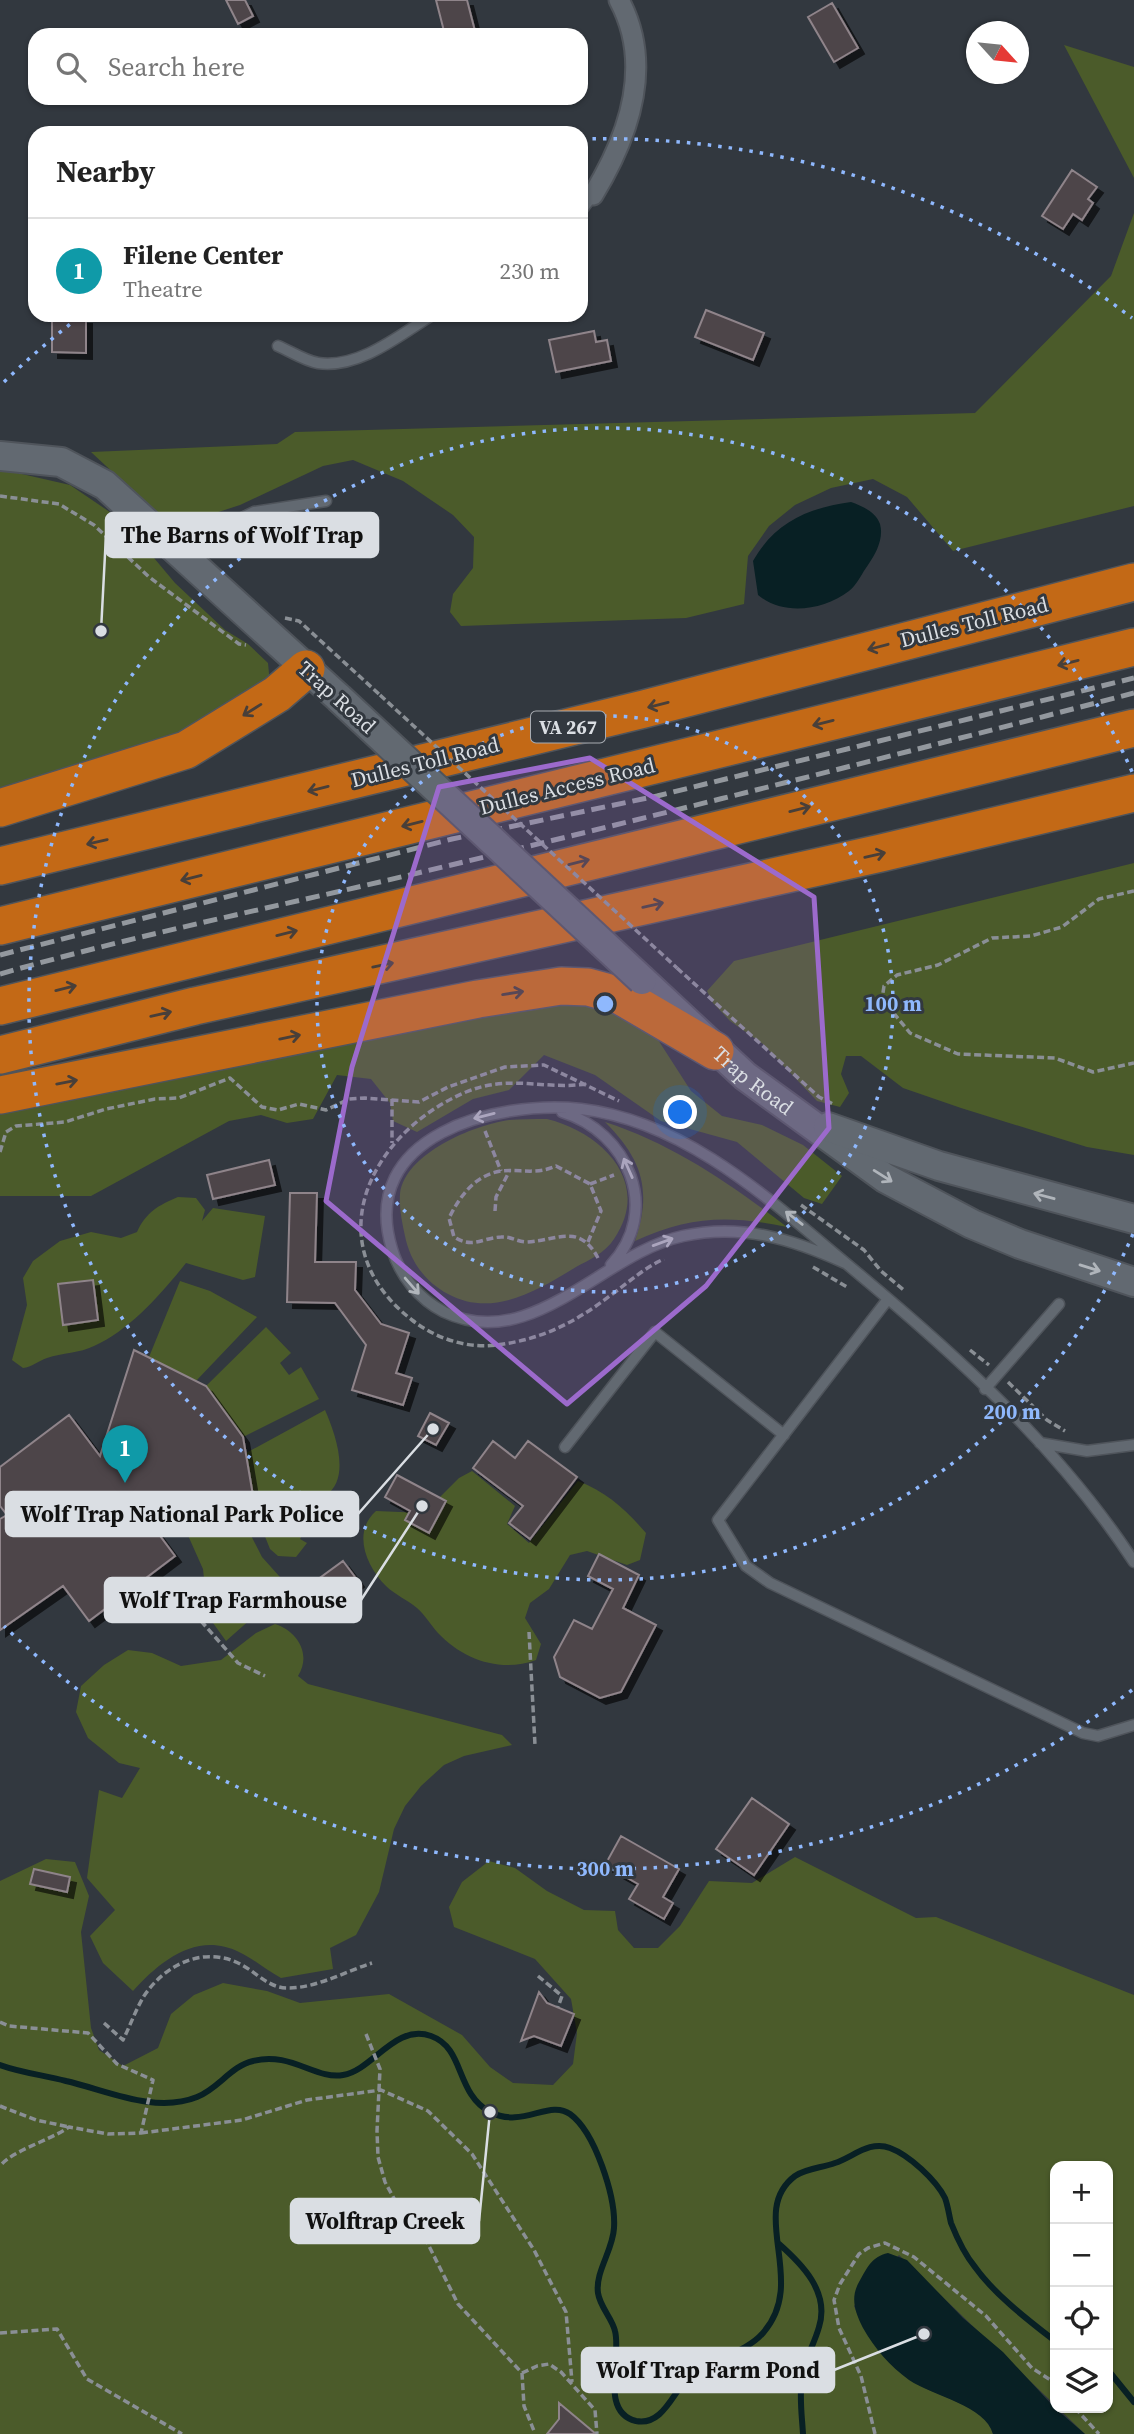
<!DOCTYPE html>
<html lang="en">
<head>
<meta charset="utf-8">
<style>
  body { margin:0; font-family:"Source Serif 4",serif; background:#f2f2f2; color:#222 }
  .controls { position:absolute; right:21px; bottom:21px; display:grid; overflow:hidden; border-radius:14px; box-shadow:0 2px 5px #0004 }
  .controls button { width:63px; height:63px; display:grid; place-items:center; padding:0; border:0; border-bottom:2px solid #e0e0e0; background:#fff; color:#222; font:35px sans-serif }
  .compass { position:absolute; left:966px; top:21px; width:63px; height:63px; border-radius:50%; background:#fff; box-shadow:0 2px 5px #0004; rotate:117deg }
  .you { position:absolute; left:681px; top:1113px; width:24px; height:24px; margin:-18px; border:5px solid #fff; border-radius:50%; background:#1a73e8; box-shadow:0 0 0 10px #1a73e833 }
  .badge { display:grid; place-items:center; width:46px; height:46px; border-radius:50%; background:#536685; color:#fff; font-size:23px; font-weight:700 }
  .pin { position:absolute; translate:-50% -58px; filter:drop-shadow(0 2px 4px #0008) }
  .pin::after { content:''; position:absolute; top:37px; width:24px; height:21px; background:inherit; clip-path:polygon(0 0,100% 0,50% 100%) }
  .list { margin:0; padding:0; list-style:none }
  h2 { display:flex; justify-content:space-between; align-items:center; height:91px; margin:0; padding:0 28px; font-size:30px }
  h2 small { font-size:23px; font-weight:400; color:#767676 }
  .list li { display:grid; grid-template-columns:46px 1fr auto; gap:21px; align-items:center; box-sizing:border-box; height:105px; padding:0 28px; border-top:2px solid #e0e0e0 }
  .list b { display:block; font-size:26px; white-space:nowrap }
  .list p { margin:0; font-size:23px; white-space:nowrap; color:#767676 }
  .list em { font-size:23px; font-style:normal; color:#767676 }
  .icon { flex:none; width:38px; height:38px; fill:none; stroke:currentColor; stroke-width:2; stroke-linecap:round; stroke-linejoin:round }
  .map { position:relative; flex:none; width:1134px; height:2434px; overflow:hidden }
  .search { position:absolute; background:#fff; box-shadow:0 2px 5px #0004; left:28px; top:28px; width:560px; height:77px; display:flex; align-items:center; gap:18px; box-sizing:border-box; padding:0 24px; border-radius:21px; color:#767676; font-size:26px }
  .panel { position:absolute; background:#fff; box-shadow:0 2px 5px #0004; left:28px; top:126px; width:560px; height:196px; border-radius:21px }
  .map>svg:first-child { display:block }
</style>
</head>
<body>
<div class="map">
<svg width="1134" height="2434" viewBox="0 0 1134 2434">
  <defs>
    <filter id="shadow"><feDropShadow dx="6" dy="6" stdDeviation="0" flood-color="#0009"/></filter>
  </defs>
  <rect width="100%" height="100%" fill="#32383f"/>
  <path fill="#4b5b2a" d="M1064 45 1134 67V178Z
    M1134 213V506L953 551 907 497 873 479 831 488 795 505 769 526 748 556 744 604 686 618 461 626 450 612 453 594 473 568 474 537 453 515 403 481 353 460 323 466 240 505 200 518 164 520 91 452 277 444 295 432 975 413 1111 276Z
    M0 469 70 485 123 521 175 583 225 630 248 644 268 663 270 684 208 725 0 797Z
    M1134 863V1155L1087 1147 961 1108 903 1088 861 1056H846L841 1074 849 1093 840 1107 817 1101 763 1044 730 1021 713 1003 707 991 734 961Z
    M570 997 644 1018 691 1091 722 1116 762 1125 803 1145 842 1176 822 1204 804 1198 737 1142 661 1121 595 1075 544 1055 509 1090 473 1099 417 1132 393 1121 390 1103 371 1079 337 1075 313 1119 287 1123 261 1115 229 1121 91 1196H0V1108Z
    M547 1119C601 1132 653 1182 614 1239 605 1253 589 1260 576 1267 537 1291 492 1318 448 1294 425 1282 410 1261 405 1236 402 1222 399 1208 400 1194 405 1153 474 1125 509 1120 521 1119 534 1119 547 1119Z
    M605 1122C675 1145 729 1183 787 1227 728 1215 690 1216 635 1241 652 1191 643 1160 605 1122Z
    M178 1197 196 1198 205 1210 202 1221 213 1208 265 1216 255 1277 243 1280 186 1263C162 1293 130 1330 94 1346 80 1353 62 1353 47 1358 38 1361 32 1367 23 1368L12 1360 27 1305 23 1278 33 1261 60 1241 91 1232 121 1238 137 1232C146 1212 159 1205 178 1197Z
    M180 1281 210 1291 257 1317 196 1381 149 1357Z
    M266 1327 291 1353 280 1363 289 1375 301 1367 319 1399 243 1437 206 1386Z
    M325 1410C335 1433 352 1479 325 1496L253 1499 246 1453Z
    M472 1471 515 1506 507 1524 529 1543 578 1481C607 1492 626 1510 646 1533L640 1560 627 1565 587 1551 570 1555 549 1589 530 1603 525 1618 541 1644 536 1660C502 1673 463 1660 438 1633 431 1625 425 1615 417 1608 408 1600 395 1595 386 1586 366 1566 352 1532 376 1511L424 1513 459 1478Z
    M178 1513 240 1514 262 1557 288 1586 226 1641 208 1616 203 1569Z
    M299 1513 305 1530 300 1539 307 1543 296 1557 278 1556 270 1549 256 1514Z
    M275 1624C297 1631 312 1654 298 1676L308 1684 502 1735 512 1745 464 1756 444 1765 421 1786 405 1806 394 1829 379 1892 356 1935 330 1948 333 1969 281 1978C266 1970 254 1959 239 1952 197 1931 160 1961 133 1991L103 1963 90 1936 115 1910 87 1878 99 1790 122 1798 140 1768 119 1763 88 1738 76 1712 81 1686 104 1665 128 1650 152 1653 181 1666 221 1660 256 1633Z
    M795 1857 916 1918 936 1917 1134 1995V2434H1085L1058 2408H1108V2166H1055V2405L899 2255 854 2306C866 2336 882 2360 909 2379 932 2396 986 2405 993 2434H0V1881L46 1859 75 1862 89 1896 81 1932 91 2028 99 2050 123 2066 158 2048 171 2014 194 1995 223 1983 267 1991 300 2003 389 1994 462 2035 490 2067 513 2083 553 2085 573 2064 577 2033 571 1999 535 1959 454 1927 449 1907 462 1882 489 1861 515 1868 547 1891 584 1910 615 1911 618 1930 634 1948H658L680 1926 709 1881 752 1883Z"/>
  <path fill="#082024" d="M851 502C862 506 876 512 880 524 884 538 876 554 868 565 862 573 857 585 849 591 822 611 783 616 758 595L753 561C775 522 808 508 851 502Z
    M888 2253 907 2260 963 2318 1003 2352 1055 2408 1085 2434H993C986 2406 933 2396 909 2380 890 2366 875 2349 863 2328 855 2312 850 2298 859 2282 867 2268 871 2257 888 2253Z"/>
  <g fill="none" stroke-linecap="round" stroke-linejoin="round">
    <path stroke="#082024" stroke-width="6" d="M0 2065C22 2073 44 2075 66 2081 106 2090 155 2114 197 2097 218 2089 231 2066 253 2061 290 2051 316 2080 343 2075 373 2070 395 2023 431 2036 465 2048 455 2093 490 2112 523 2129 549 2099 570 2114 595 2132 616 2197 614 2228 613 2250 595 2272 598 2293 600 2307 612 2318 615 2331 622 2357 599 2412 636 2421 661 2426 672 2396 685 2381 706 2358 743 2356 763 2333 809 2281 747 2212 795 2176 807 2168 822 2168 835 2163 853 2157 870 2140 890 2148 909 2155 936 2180 945 2198 948 2206 949 2215 951 2223 957 2238 965 2255 975 2267 995 2295 1028 2320 1055 2341
      M778 2243C802 2264 830 2292 819 2327 814 2345 804 2360 802 2379 799 2396 802 2416 803 2434
      M1108 2370 1134 2402"/>
  </g>
  <path fill="#4e454a" stroke="#8f848a" stroke-width="2" filter="url(#shadow)" d="M226 0H245L253 16 238 24Z
    M436 0H467L476 35H445Z
    M832 3 858 48 834 62 808 17Z
    M1072 170 1097 187 1088 199 1093 203 1082 220 1073 214 1063 229 1042 216Z
    M706 310 764 333 753 360 695 337Z
    M52 318H86V353L52 352Z
    M594 331 596 342 607 340 611 361 556 372 549 340Z
    M269 1160 275 1185 213 1199 207 1175Z
    M290 1193H317L315 1262H356L355 1290 381 1324 409 1333 396 1373 412 1378 403 1405 352 1390 366 1345 335 1303 287 1302Z
    M93 1280 98 1320 63 1325 58 1284Z
    M134 1350 206 1386 243 1437 256 1513H143L175 1556 89 1621 63 1586 0 1630V1519L7 1515 0 1506V1467L69 1415 100 1456Z
    M430 1413 449 1423 436 1445 418 1436Z
    M493 1441 515 1458 528 1441 577 1477 530 1539 509 1523 523 1506 473 1468Z
    M397 1475 446 1501 429 1533 405 1520 410 1511 385 1497Z
    M599 1554 639 1575 623 1608 656 1625 621 1692 600 1698 560 1677 554 1657 574 1620 592 1629 613 1589 588 1576Z
    M343 1561 358 1581 321 1608 306 1588Z
    M752 1798 789 1824 754 1875 716 1849Z
    M621 1836 679 1869 663 1897 673 1903 664 1919 629 1899 638 1884 605 1865Z
    M34 1869 70 1877 67 1892 30 1884Z
    M539 1992 547 2003 574 2014 561 2046 534 2036 521 2041Z
    M559 2403 596 2434H547L559 2419Z"/>
  <g fill="none" stroke-linecap="round" stroke-linejoin="round">
    <defs>
      <path id="lane" d="M581 211 593 195
        M278 346C290 351 305 361 318 363 359 369 400 335 432 315
        M179 549 254 512 326 501
        M562 1112C628 1132 662 1210 611 1265
        M845 1263C792 1239 741 1223 683 1236 603 1253 532 1354 444 1312 419 1299 400 1276 392 1249 357 1135 496 1100 581 1109 686 1121 771 1201 848 1265 953 1352 1059 1447 1134 1562
        M888 1299 718 1520 746 1566 770 1583 1083 1733 1098 1736 1134 1725
        M985 1389 1059 1304
        M1040 1443 1087 1451 1134 1445
        M565 1447 655 1332 784 1435"/>
      <path id="street" d="M593 195C629 136 654 65 619 0"/>
      <g id="secondary">
        <path d="M0 456 61 462 105 485 339 698"/>
        <path id="s1" d="M642 980 745 1076 885 1178 972 1224 1020 1244 1134 1282"/>
        <path d="M828 1127 939 1166 1134 1219"/>
      </g>
      <path id="highway" d="M0 808 186 750 277 694 306 669
        M0 866 644 709 1134 582
        M0 926 1134 647
        M0 1006 1134 728
        M0 1055 195 1006 881 853 1134 793
        M0 1095 478 999 561 986 588 987 621 996 715 1051"/>
    </defs>
    <use href="#lane" stroke="#4f545b" stroke-width="13"/>
    <use href="#street" stroke="#4f545b" stroke-width="23"/>
    <use href="#secondary" stroke="#4f545b" stroke-width="32"/>
    <use href="#highway" stroke="#4f545b" stroke-width="40"/>
    <path stroke="#8a8f95" stroke-width="3.5" stroke-dasharray="7 3.5" stroke-linecap="butt" d="M0 496 59 504 94 525 149 577 239 644 246 645
      M285 618 299 621 380 695
      M1134 891 1099 899 1062 927 1031 936 992 938 938 965 897 975 884 986 882 999 910 1033 958 1054 1055 1058 1093 1072 1134 1063
      M677 968 819 1097 833 1104
      M586 1084C543 1090 510 1074 466 1092 369 1133 315 1245 412 1320 435 1338 467 1349 496 1345 541 1340 576 1322 611 1295 629 1282 644 1268 664 1259
      M392 1099V1143
      M485 1131 501 1171
      M0 1152 6 1132 16 1126 65 1122 106 1109 155 1099 179 1098 230 1078 262 1107 278 1110 299 1104 326 1110 349 1099 365 1098 419 1102 448 1087 505 1067 544 1065 619 1101
      M590 1184 614 1175
      M801 1205 864 1250 881 1271 905 1291
      M495 1211 496 1197 509 1172
      M588 1242 601 1211 590 1184 556 1166C536 1175 521 1169 501 1171 475 1175 460 1196 449 1218L454 1237C473 1249 481 1238 501 1237 511 1236 517 1242 527 1242 559 1240 579 1223 598 1258
      M813 1267 847 1287
      M970 1350 989 1365
      M1008 1382 1047 1420 1065 1431
      M201 1621 238 1663 265 1676
      M529 1632 535 1745
      M538 1976 562 1996 558 2007
      M0 2022 9 2026 88 2033 117 2064 153 2080 141 2133 108 2134 69 2127C49 2141 13 2150 0 2166
      M104 2023 123 2040C130 2026 136 2009 144 1996 166 1963 206 1945 242 1965 257 1973 270 1989 289 1988 316 1988 347 1971 372 1963
      M366 2034 380 2069 377 2131 378 2157 385 2182 397 2204 423 2234 458 2304 522 2373 524 2406 534 2431
      M0 2106 36 2120 69 2127
      M141 2133 242 2120 307 2100 381 2090 428 2111 472 2154 534 2250 566 2312 572 2382
      M0 2333 57 2329 87 2379 182 2434
      M522 2373 537 2366 549 2364 561 2372 595 2410 597 2434
      M1075 2408 1099 2434
      M875 2434 861 2376 839 2328 834 2300 840 2284 859 2254 868 2248 885 2243 914 2257 986 2316 1032 2368 1055 2383"/>
    <use href="#lane" stroke="#626971" stroke-width="10"/>
    <use href="#street" stroke="#626971" stroke-width="19"/>
    <use href="#secondary" stroke="#626971" stroke-width="28"/>
    <use href="#highway" stroke="#c36916" stroke-width="37"/>
    <path stroke="#93989e" stroke-width="5" stroke-dasharray="14 7" stroke-linecap="butt" d="M0 955 452 839 657 796 1134 678
      M0 974C139 934 281 906 422 872 660 815 897 755 1134 693"/>
    <defs>
      <path id="secondary-bridge" d="M339 698 642 980"/>
    </defs>
    <use href="#secondary-bridge" stroke="#4f545b" stroke-width="32" stroke-linecap="butt"/>
    <path stroke="#8a8f95" stroke-width="3.5" stroke-dasharray="7 3.5" stroke-linecap="butt" d="M380 695 677 968"/>
    <use href="#secondary-bridge" stroke="#626971" stroke-width="28"/>
  </g>
  <defs><path id="oneway-shaft" d="M-6 0H5M1.5-3L5.5 0L1.5 3" fill="none" stroke-width="1.6" stroke-linecap="round" stroke-linejoin="round" transform="scale(1.75)"/></defs>
  <g stroke="#483f39">
    <use href="#oneway-shaft" transform="translate(878 647) rotate(165)"/>
    <use href="#oneway-shaft" transform="translate(1068 663) rotate(166)"/>
    <use href="#oneway-shaft" transform="translate(658 705) rotate(166)"/>
    <use href="#oneway-shaft" transform="translate(252 710) rotate(148)"/>
    <use href="#oneway-shaft" transform="translate(823 723) rotate(166)"/>
    <use href="#oneway-shaft" transform="translate(318 789) rotate(166)"/>
    <use href="#oneway-shaft" transform="translate(800 809) rotate(-14)"/>
    <use href="#oneway-shaft" transform="translate(412 824) rotate(166)"/>
    <use href="#oneway-shaft" transform="translate(97 842) rotate(167)"/>
    <use href="#oneway-shaft" transform="translate(875 855) rotate(-13)"/>
    <use href="#oneway-shaft" transform="translate(579 862) rotate(-14)"/>
    <use href="#oneway-shaft" transform="translate(191 878) rotate(166)"/>
    <use href="#oneway-shaft" transform="translate(653 905) rotate(-13)"/>
    <use href="#oneway-shaft" transform="translate(287 933) rotate(-14)"/>
    <use href="#oneway-shaft" transform="translate(383 965) rotate(-12)"/>
    <use href="#oneway-shaft" transform="translate(66 988) rotate(-14)"/>
    <use href="#oneway-shaft" transform="translate(513 993) rotate(-9)"/>
    <use href="#oneway-shaft" transform="translate(161 1014) rotate(-13)"/>
    <use href="#oneway-shaft" transform="translate(290 1037) rotate(-12)"/>
    <use href="#oneway-shaft" transform="translate(67 1082) rotate(-11)"/>
  </g>
  <g stroke="#b0b5bb">
    <use href="#oneway-shaft" transform="translate(484 1116) rotate(166)"/>
    <use href="#oneway-shaft" transform="translate(628 1168) rotate(-114)"/>
    <use href="#oneway-shaft" transform="translate(883 1176) rotate(32)"/>
    <use href="#oneway-shaft" transform="translate(1044 1196) rotate(-165)"/>
    <use href="#oneway-shaft" transform="translate(794 1218) rotate(-142)"/>
    <use href="#oneway-shaft" transform="translate(663 1242) rotate(-20)"/>
    <use href="#oneway-shaft" transform="translate(1090 1268) rotate(17)"/>
    <use href="#oneway-shaft" transform="translate(412 1286) rotate(49)"/>
  </g>
  <path fill="#9c6acc" fill-opacity="0.2" stroke="#9c6acc" stroke-width="5" stroke-linejoin="round" d="M590 758 814 897 829 1128 706 1286 567 1404 326 1201 352 1067 439 787Z"/>
  <g fill="none" stroke="#8fb8fd" stroke-width="3.5" stroke-dasharray="3.5 7">
    <circle cx="605" cy="1004" r="288"/>
    <path d="M1133 1234A576 576 0 1 1 1133 774"/>
    <path d="M1132 1690A865 865 0 0 1 4 1626M4 382A865 865 0 0 1 78 318M582 139A865 865 0 0 1 1132 318"/>
  </g>
  <g text-anchor="middle" dominant-baseline="central" stroke-width="6" stroke-linejoin="round" paint-order="stroke">
    <rect fill="#32383f" stroke="#a8acb2" stroke-width="2" x="531" y="711.5" width="74" height="31" rx="5"/>
    <g font-size="19" font-weight="bold" fill="#dadee3">
      <text x="568" y="727">VA 267</text>
    </g>
    <g font-size="21" fill="#dadee3" stroke="#32383f">
      <text transform="translate(974 622) rotate(-14)">Dulles Toll Road</text>
      <text transform="translate(337 697) rotate(42)">Trap Road</text>
      <text transform="translate(425 762) rotate(-14)">Dulles Toll Road</text>
      <text transform="translate(567 786) rotate(-14)">Dulles Access Road</text>
      <text stroke="none"><textPath href="#s1" startOffset="150">Trap Road</textPath></text>
    </g>
  </g>
  <circle cx="605" cy="1004" r="10" fill="#8fb8fd" stroke="#32383f" stroke-width="3.5"/>
  <g font-size="21" text-anchor="middle" font-weight="bold" fill="#8fb8fd" stroke="#32383f" stroke-width="6" stroke-linejoin="round" paint-order="stroke">
    <text x="893" y="1011">100 m</text>
    <text x="1012" y="1419">200 m</text>
    <text x="605" y="1876">300 m</text>
  </g>
  <path fill="none" stroke="#dadee3" stroke-width="2.5" d="M101 631L106 535M433 1429L358 1514M422 1506L361 1600M490 2112L479 2221M924 2334L834 2370"/>
  <g fill="#dadee3" stroke="#32383f" stroke-width="2.5">
    <circle cx="101" cy="631" r="7"/>
    <circle cx="433" cy="1429" r="7"/>
    <circle cx="422" cy="1506" r="7"/>
    <circle cx="490" cy="2112" r="7"/>
    <circle cx="924" cy="2334" r="7"/>
  </g>
  <g fill="#dadee3" stroke="#dadee3" stroke-width="2.5">
    <rect x="106" y="513" width="272" height="44" rx="7"/>
    <rect x="6" y="1492" width="352" height="44" rx="7"/>
    <rect x="105" y="1578" width="256" height="44" rx="7"/>
    <rect x="291" y="2199" width="188" height="44" rx="7"/>
    <rect x="582" y="2348" width="252" height="44" rx="7"/>
  </g>
  <g font-size="23" text-anchor="middle" font-weight="bold" fill="#111">
    <text x="242" y="543">The Barns of Wolf Trap</text>
    <text x="182" y="1522">Wolf Trap National Park Police</text>
    <text x="233" y="1608">Wolf Trap Farmhouse</text>
    <text x="385" y="2229">Wolftrap Creek</text>
    <text x="708" y="2378">Wolf Trap Farm Pond</text>
  </g>
</svg>
<div class="controls">
<button>+</button>
<button>−</button>
<button><svg class="icon" aria-label="locate" viewBox="0 0 24 24"><circle cx="12" cy="12" r="6"/><path d="M12 2v4M12 18v4M2 12h4M18 12h4"/></svg></button>
<button><svg class="icon" aria-label="layers" viewBox="0 0 24 24"><path d="M12 4l9 5-9 5-9-5zM3 14l9 5 9-5"/></svg></button>
</div>
<svg class="compass" viewBox="-18 -18 36 36"><path d="M0-13l5 13h-10z" fill="#e53935"/><path d="M0 13l5-13h-10z" fill="#767676"/></svg>
<div class="you"></div>
<div class="pin badge" style="left:125px;top:1483px;background:#0f9aa8">1</div>
<div class="search"><svg class="icon" aria-label="search" viewBox="0 0 24 24"><circle cx="10" cy="10" r="6"/><path d="M15 15l6 6"/></svg>Search here</div>
<section class="panel">
<h2>Nearby<small></small></h2>
<ul class="list">
<li><span class="badge" style="background:#0f9aa8">1</span><div><b>Filene Center</b><p>Theatre</p></div><em>230 m</em></li>
</ul>
</section>
</div>
</body>
</html>
